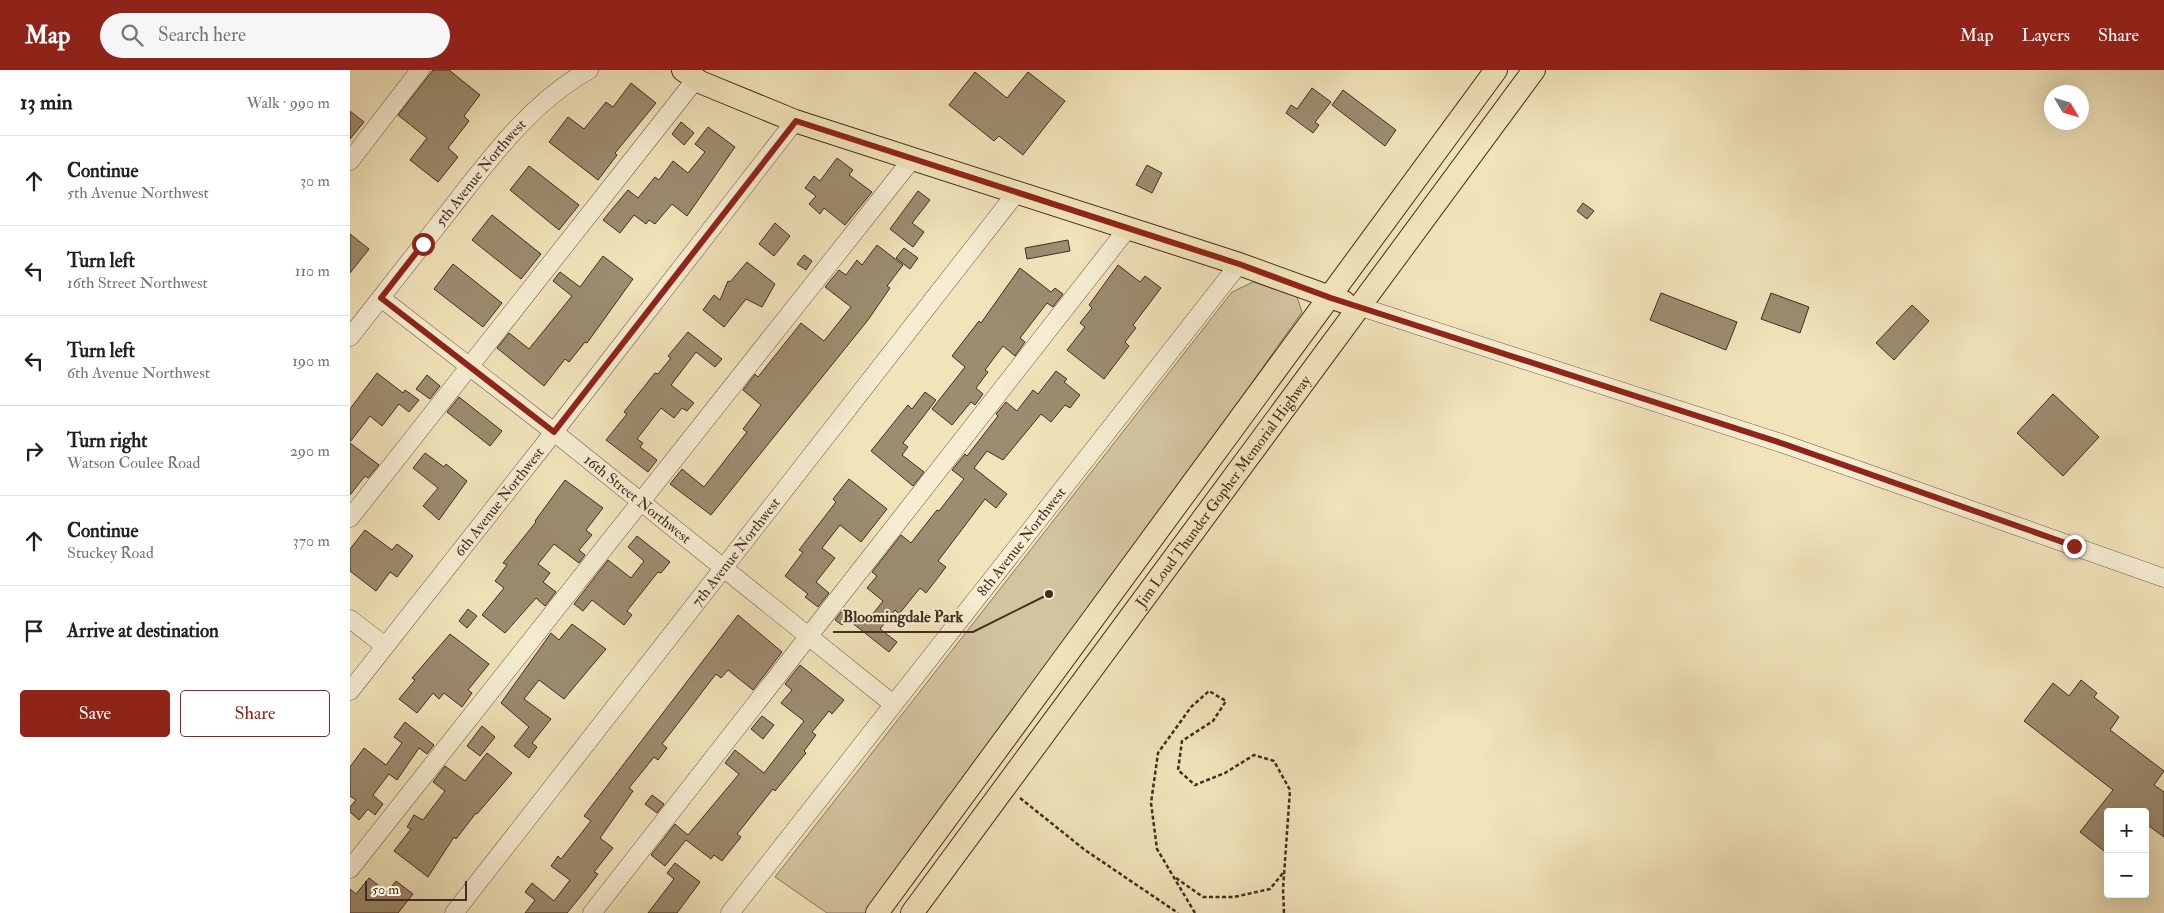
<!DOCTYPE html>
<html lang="en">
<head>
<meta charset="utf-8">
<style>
  body { margin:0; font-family:"IM FELL Double Pica",serif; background:#f6f6f6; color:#202124 }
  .controls { position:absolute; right:15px; bottom:15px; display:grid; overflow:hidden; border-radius:5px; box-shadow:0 5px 20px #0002 }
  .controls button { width:45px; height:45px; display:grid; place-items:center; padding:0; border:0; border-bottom:1px solid #e0e0e0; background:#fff; color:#202124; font:25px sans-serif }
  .compass { position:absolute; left:1694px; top:15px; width:45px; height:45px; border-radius:50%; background:#fff; box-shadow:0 5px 20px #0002; rotate:128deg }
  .scale { position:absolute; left:15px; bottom:12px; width:102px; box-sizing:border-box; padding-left:5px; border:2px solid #432d20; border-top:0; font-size:14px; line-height:18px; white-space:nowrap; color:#432d20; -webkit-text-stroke:4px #f6edd2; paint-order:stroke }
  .stop { position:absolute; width:15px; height:15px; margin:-11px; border:4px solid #8f2418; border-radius:50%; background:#fff }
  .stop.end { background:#8f2418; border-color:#fff; box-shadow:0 1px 5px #0008 }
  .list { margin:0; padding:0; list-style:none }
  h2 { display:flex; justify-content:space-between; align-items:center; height:65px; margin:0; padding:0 20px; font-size:21px }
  h2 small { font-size:16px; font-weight:400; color:#757577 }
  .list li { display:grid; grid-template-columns:32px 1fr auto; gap:15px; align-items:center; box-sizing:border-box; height:90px; padding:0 20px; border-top:1px solid #e0e0e0 }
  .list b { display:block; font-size:19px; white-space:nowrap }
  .list p { margin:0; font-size:16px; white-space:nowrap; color:#757577 }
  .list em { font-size:16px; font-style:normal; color:#757577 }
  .actions { display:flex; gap:10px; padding:15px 20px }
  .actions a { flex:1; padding:11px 0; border:1px solid #8f2418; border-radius:5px; text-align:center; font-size:18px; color:#8f2418 }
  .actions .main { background:#8f2418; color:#fff }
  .icon { flex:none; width:28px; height:28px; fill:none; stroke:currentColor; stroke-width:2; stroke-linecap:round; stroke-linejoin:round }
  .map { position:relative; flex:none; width:1814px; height:843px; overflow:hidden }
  header { display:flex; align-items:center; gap:30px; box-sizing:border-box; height:70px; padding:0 25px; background:#8f2418; color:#fff }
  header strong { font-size:24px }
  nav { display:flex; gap:28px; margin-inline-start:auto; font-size:18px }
  .search { width:350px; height:45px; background:#f6f6f6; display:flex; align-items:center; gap:12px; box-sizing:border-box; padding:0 18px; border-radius:28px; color:#757577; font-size:19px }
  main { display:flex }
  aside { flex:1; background:#fff }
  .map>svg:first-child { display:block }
</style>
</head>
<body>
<header>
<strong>Map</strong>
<div class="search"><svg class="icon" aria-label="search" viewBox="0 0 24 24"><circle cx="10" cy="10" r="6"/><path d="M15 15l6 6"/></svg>Search here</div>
<nav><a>Map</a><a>Layers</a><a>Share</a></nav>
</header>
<main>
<aside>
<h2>13 min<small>Walk · 990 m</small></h2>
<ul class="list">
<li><svg class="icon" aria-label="ahead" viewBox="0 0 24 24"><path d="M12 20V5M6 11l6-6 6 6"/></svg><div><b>Continue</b><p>5th Avenue Northwest</p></div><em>30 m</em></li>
<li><svg class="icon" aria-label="left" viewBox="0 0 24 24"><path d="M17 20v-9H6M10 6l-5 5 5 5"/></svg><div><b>Turn left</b><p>16th Street Northwest</p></div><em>110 m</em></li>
<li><svg class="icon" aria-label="left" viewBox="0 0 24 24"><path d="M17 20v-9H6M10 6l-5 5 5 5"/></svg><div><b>Turn left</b><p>6th Avenue Northwest</p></div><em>190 m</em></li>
<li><svg class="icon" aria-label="right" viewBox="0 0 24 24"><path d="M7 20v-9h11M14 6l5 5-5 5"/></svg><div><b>Turn right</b><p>Watson Coulee Road</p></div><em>290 m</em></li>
<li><svg class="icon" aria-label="ahead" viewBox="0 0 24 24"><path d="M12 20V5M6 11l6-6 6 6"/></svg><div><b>Continue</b><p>Stuckey Road</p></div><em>370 m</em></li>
<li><svg class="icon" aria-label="arrive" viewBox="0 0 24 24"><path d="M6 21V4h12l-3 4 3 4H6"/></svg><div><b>Arrive at destination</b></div></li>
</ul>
<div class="actions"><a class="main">Save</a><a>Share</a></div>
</aside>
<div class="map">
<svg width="1814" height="843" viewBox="0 0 1814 843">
  <rect width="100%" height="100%" fill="#f1e3ba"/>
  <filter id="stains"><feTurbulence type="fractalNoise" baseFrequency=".004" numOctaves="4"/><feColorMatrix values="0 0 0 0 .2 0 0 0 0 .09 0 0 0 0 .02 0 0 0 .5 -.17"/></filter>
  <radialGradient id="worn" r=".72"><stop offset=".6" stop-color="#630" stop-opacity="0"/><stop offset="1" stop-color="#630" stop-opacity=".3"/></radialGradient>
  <path fill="#d3c4a0" stroke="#8b7860" d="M903 212 947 227 952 242 527 843H477L425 807 882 222Z"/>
  <path fill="#9d8c70" stroke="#432d20" d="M83 0H99L130 25 114 46 119 51 98 78 108 87 88 112 60 90 77 68 48 45Z
    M625 2 657 28 678 2 715 31 673 85 649 66 644 71 599 35Z
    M281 13 306 33 265 83 267 85 248 110 199 72 218 47 234 59 256 32 263 37Z
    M962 18 981 32 965 52 969 55 963 63 936 43 941 35 947 39Z
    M993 20 1046 60 1035 76 982 35Z
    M0 41 14 52 0 69Z
    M331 52 344 63 334 75 322 64Z
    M358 57 385 77 337 146 322 134 305 154 299 150 296 154 284 145 270 163 253 150 278 120 288 128 305 107 309 110 323 91 338 103 355 82 345 74Z
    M487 88 503 100 499 105 522 122 495 155 474 138 470 144 459 134 466 126 455 118 464 106 470 111Z
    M797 95 812 103 802 123 786 115Z
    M179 96 229 135 209 160 160 120Z
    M568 121 580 130 562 153 574 162 563 177 540 159Z
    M1233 133 1244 141 1237 149 1227 141Z
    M142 145 191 184 171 209 122 170Z
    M425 153 440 166 424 186 409 174Z
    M0 164 19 179 0 203Z
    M718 170 720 181 677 189 675 178Z
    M527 175 553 195 537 216 540 218 518 250 361 445 320 414 332 399 354 417 397 362 393 359 411 335 393 320 405 304 408 307 451 253 474 271 501 237 475 217 489 200 496 205 507 190 512 195Z
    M554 178 568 188 560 199 546 188Z
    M454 185 462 191 456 200 447 194Z
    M253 186 283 209 237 273 235 272 219 292 215 289 194 316 147 278 159 263 179 279 222 226 203 211 210 202 230 217Z
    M397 192 425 214 412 237 396 229 374 257 353 240 364 225 370 230 378 211 380 212Z
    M103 194 152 233 133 257 84 219Z
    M768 195 790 212 795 206 811 218 783 255 786 258 775 272 779 276 754 309 717 280 735 257 730 253 742 238 739 235Z
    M670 198 701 222 705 218 713 224 703 237 697 233 670 268 675 272 665 286 653 276 635 300 638 302 626 318 633 324 625 335 621 332 602 355 582 339 615 297 602 286 629 251 631 253Z
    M1311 223 1387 252 1376 280 1300 250Z
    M1421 223 1459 237 1450 263 1411 249Z
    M1562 235 1579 251 1544 290 1526 273Z
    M338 262 372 289 365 297 346 282 321 315 344 333 337 341 332 338 324 348 311 338 287 369 293 373 290 377 307 390 298 402 256 370 277 344 274 342 305 303 308 304 321 288 318 286Z
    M706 301 717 309 714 312 730 325 720 338 715 335 701 352 691 344 653 390 637 381 624 398 657 424 646 438 635 429 588 491 596 497 576 523 570 518 549 544 545 540 530 559 547 572 539 582 501 552 508 543 518 550 533 531 517 518 527 506 522 502 551 465 561 473 587 440 589 441 614 409 602 400 615 384 617 386 648 346 646 344 656 332 667 341 683 320 688 324Z
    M27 303 53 323 55 320 69 330 59 342 49 334 32 356 20 346 0 372V339Z
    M77 305 90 316 80 329 66 319Z
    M575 322 586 330 553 373 558 377 552 385 574 402 563 416 521 381 558 335 562 339Z
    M1703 324 1749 367 1713 406 1667 363Z
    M109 327 152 361 140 376 97 342Z
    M0 373 29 395 18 408 15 406 0 425Z
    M75 383 94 397 96 394 117 411 89 450 73 436 88 418 63 398Z
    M499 409 537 439 511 472 490 455 472 478 485 488 466 512 479 523 468 537 455 527 458 524 435 506 453 482 449 480 486 432 483 429Z
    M215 410 253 438 236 460 242 465 229 480 235 485 229 493 204 474 188 494 200 503 193 512 206 522 195 536 186 528 155 563 132 545 154 518 145 511 157 495 153 493 186 452 185 451Z
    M15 460 42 480 47 474 63 486 47 507 40 502 26 521 0 501V479Z
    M287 466 320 492 311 503 308 502 277 541 282 545 274 555 242 530 233 541 224 534 258 490 281 508 294 491 278 477Z
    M494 538 501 544 492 555 485 550Z
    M118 539 127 546 117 558 109 551Z
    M388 545 432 582 403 620 378 600 371 608 366 604 312 674 317 678 308 690 304 687 279 718 283 721 250 768 263 778 244 802 248 804 235 821 217 843H175L185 830 175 822 182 813 204 831 220 810 201 796 208 786 211 789 241 751 234 746Z
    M222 554 256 579 214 629 189 610 174 629 201 649 182 673 187 677 179 688 164 676 179 657 151 633 201 563 209 570Z
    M100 564 139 594 118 620 122 623 112 637 94 623 89 629 83 623 67 643 49 629 65 610 62 608Z
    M450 595 494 630 482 644 479 641 462 662 466 665 454 681 456 683 425 721 423 719 387 764 391 767 372 791 364 785 361 789 336 770 315 796 301 785 325 754 338 765 389 704 375 693 385 680 414 703 454 651 431 633 442 620 435 614Z
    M1731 610 1747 623 1744 627 1769 647 1760 660 1814 701 1804 715 1814 722V767L1795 753V742H1758V784L1730 762 1763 720 1674 651 1703 613 1719 626Z
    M412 646 424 655 413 669 401 659Z
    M55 652 84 675 77 684 69 678 47 710 39 704 23 725 33 734 25 745 18 739 9 750 0 742V737L6 730 0 726V697L14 678 36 695 52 673 44 667Z
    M132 656 145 667 130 686 117 676Z
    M137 683 162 703 127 744 126 743 106 769 104 767 78 807 44 781 61 759 57 757 64 745 73 750 95 721 83 712 95 696 115 711Z
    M302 725 314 734 307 743 295 734Z
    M325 793 350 812 327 843H298L324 809 317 803Z
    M19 808 37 822 46 811 63 824 48 843H0V819L6 824Z"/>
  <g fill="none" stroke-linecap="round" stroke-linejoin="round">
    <defs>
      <g id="minor">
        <path d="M0 91 70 0"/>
        <path id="s1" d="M31 228 204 362 543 634"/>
        <path d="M1011 237 1434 374 1814 508"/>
        <path id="s2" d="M0 267C33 225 66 183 99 141 139 90 181 32 239 0"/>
        <path d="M0 448 346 9"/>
        <path d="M0 549 35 576"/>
        <path id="s3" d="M0 621 204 362 445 51"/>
        <path d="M0 799 563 88"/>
        <path id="s4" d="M104 843 667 122"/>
        <path d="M242 843 778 158"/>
        <path id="s5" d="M380 843 889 194"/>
      </g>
      <g id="major">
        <path d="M333 0 350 12 445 51 889 194 994 232"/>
        <path d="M527 843 1146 0"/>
        <path id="s6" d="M562 843 1184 0"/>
      </g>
    </defs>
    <use href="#minor" stroke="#6e5a46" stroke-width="19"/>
    <use href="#major" stroke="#432d20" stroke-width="24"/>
    <path stroke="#432d20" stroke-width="2.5" stroke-dasharray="4 2.5" stroke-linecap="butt" d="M670 728 735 780 828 843
      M826 808 853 827H884L920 819 933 803
      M845 843 807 779 801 733 808 683 841 637 859 621 876 631 863 651 832 671 828 700 845 715 875 703 904 685 924 691 940 720 933 819 934 843"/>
    <use href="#minor" stroke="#f6edd2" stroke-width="18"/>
    <use href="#major" stroke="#f1e3ba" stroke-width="22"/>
  </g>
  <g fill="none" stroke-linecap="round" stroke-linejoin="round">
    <path stroke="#8f2418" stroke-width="6" d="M73 174 31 228 204 362 446 51 889 194 981 228 1434 374 1724 476"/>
  </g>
  <g text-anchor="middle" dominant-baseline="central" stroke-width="4" stroke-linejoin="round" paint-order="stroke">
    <g font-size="15" fill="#432d20" stroke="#f6edd2">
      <text stroke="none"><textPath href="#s2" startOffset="210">5th Avenue Northwest</textPath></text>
      <text stroke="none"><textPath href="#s6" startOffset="524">Jim Loud Thunder Gopher Memorial Highway</textPath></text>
      <text stroke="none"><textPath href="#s1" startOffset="326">16th Street Northwest</textPath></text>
      <text stroke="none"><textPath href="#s3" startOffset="241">6th Avenue Northwest</textPath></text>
      <text stroke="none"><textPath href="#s5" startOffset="472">8th Avenue Northwest</textPath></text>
      <text stroke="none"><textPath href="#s4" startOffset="458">7th Avenue Northwest</textPath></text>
    </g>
  </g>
  <path fill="none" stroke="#432d20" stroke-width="2" d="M699 524L623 562H483"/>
  <circle fill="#432d20" stroke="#f6edd2" stroke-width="2" cx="699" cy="524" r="5"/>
  <g font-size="16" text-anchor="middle" font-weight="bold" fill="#432d20" stroke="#f6edd2" stroke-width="4" stroke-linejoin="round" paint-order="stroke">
    <text x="553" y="552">Bloomingdale Park</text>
  </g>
  <rect width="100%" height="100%" filter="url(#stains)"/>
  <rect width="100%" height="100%" fill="url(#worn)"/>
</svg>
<div class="controls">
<button>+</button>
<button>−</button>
</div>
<svg class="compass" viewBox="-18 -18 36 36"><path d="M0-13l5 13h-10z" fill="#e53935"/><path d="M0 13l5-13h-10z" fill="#757577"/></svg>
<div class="scale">50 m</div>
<div class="stop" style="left:73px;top:174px"></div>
<div class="stop end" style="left:1724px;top:476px"></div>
</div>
</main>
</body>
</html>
